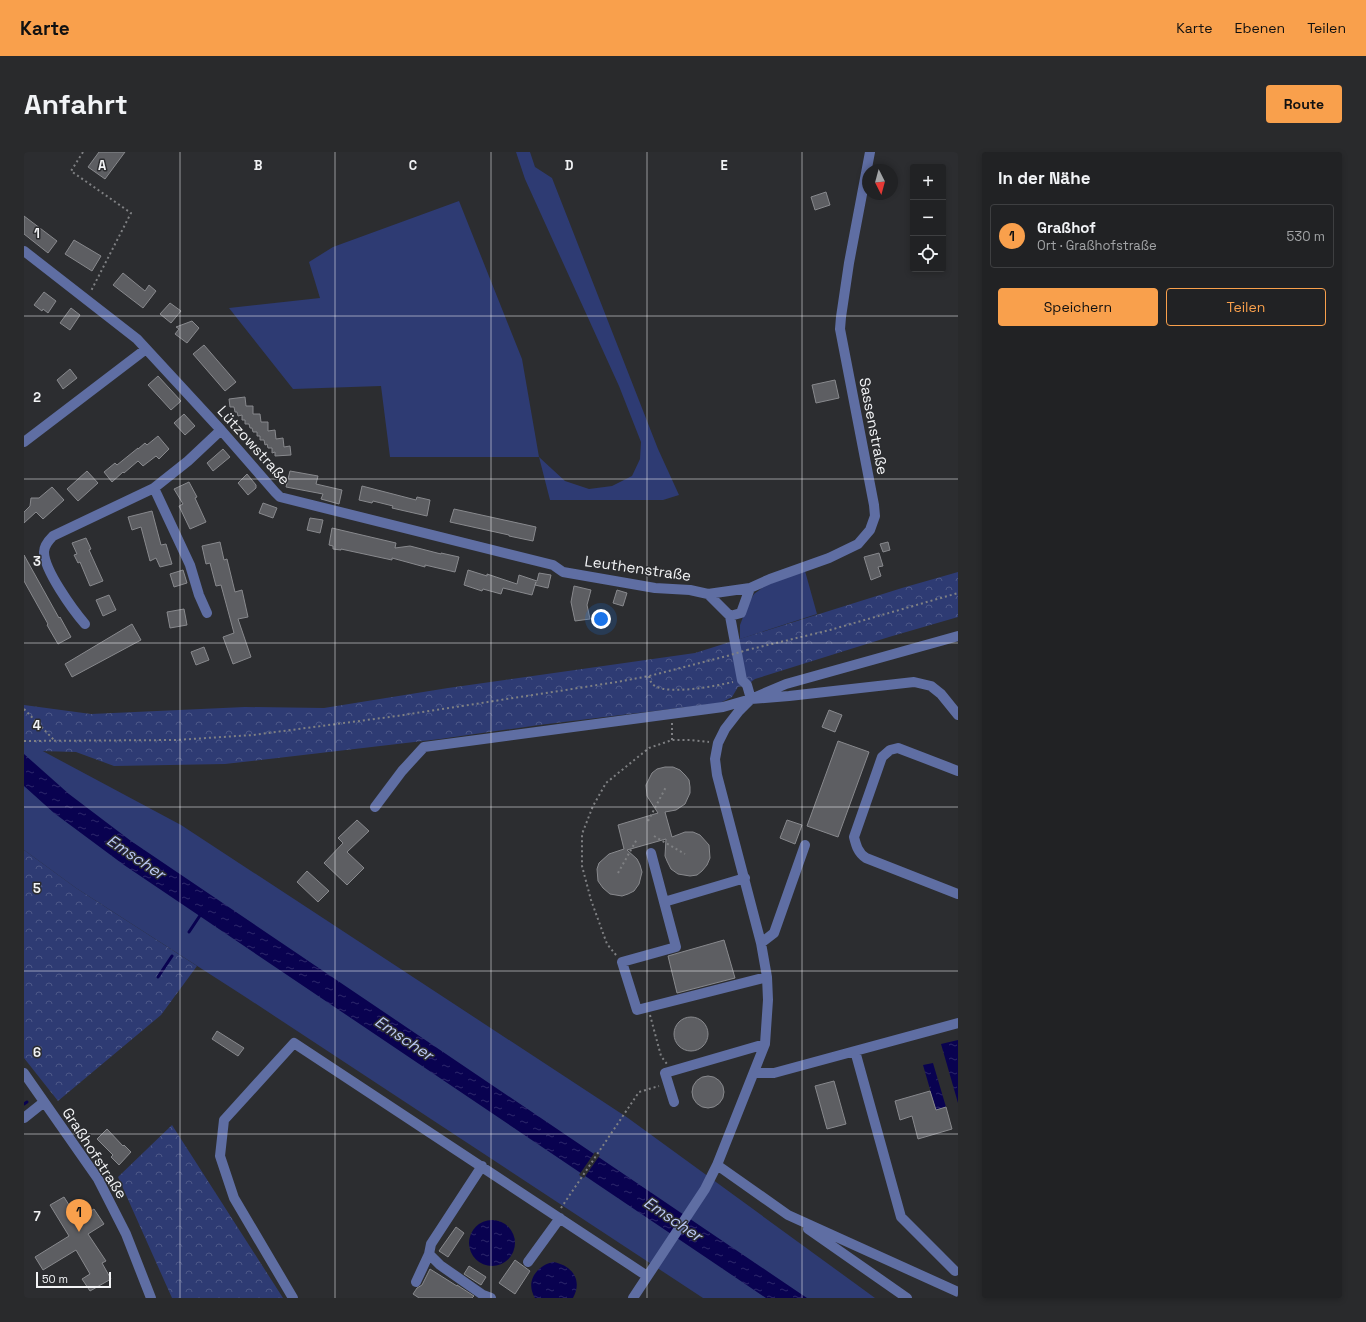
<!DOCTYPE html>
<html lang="de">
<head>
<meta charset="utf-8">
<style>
  body { margin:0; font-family:"Space Grotesk",sans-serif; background:#292a2c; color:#f1f3f6 }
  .controls { position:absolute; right:12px; top:12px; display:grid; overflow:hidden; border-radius:4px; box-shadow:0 2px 6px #0003 }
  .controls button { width:36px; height:36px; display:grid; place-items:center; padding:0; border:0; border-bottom:1px solid #3e3f41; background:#212224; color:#f1f3f6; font:20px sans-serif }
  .compass { position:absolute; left:838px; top:12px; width:36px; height:36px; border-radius:50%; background:#212224; box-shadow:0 2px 6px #0003; rotate:174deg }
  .scale { position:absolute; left:12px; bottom:10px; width:75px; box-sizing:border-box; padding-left:4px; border:2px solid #f2f3f5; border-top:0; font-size:11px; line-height:14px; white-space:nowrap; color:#f2f3f5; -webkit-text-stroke:3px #2c2d30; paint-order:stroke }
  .you { position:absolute; left:577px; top:467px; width:14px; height:14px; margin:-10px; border:3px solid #fff; border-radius:50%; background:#1a73e8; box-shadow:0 0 0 6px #1a73e833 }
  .badge { display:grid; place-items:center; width:26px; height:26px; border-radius:50%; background:#f9a04c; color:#111; font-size:13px; font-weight:700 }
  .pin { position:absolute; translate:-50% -33px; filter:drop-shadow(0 1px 2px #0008) }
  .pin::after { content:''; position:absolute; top:21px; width:14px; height:12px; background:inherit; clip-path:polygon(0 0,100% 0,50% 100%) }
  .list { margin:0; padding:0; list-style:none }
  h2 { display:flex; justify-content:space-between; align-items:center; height:52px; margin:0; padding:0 16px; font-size:17px }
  h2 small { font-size:13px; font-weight:400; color:#a2a4a6 }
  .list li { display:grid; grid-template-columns:26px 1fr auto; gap:12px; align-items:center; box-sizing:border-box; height:64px; margin:0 8px 8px; padding:0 8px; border:1px solid #3e3f41; border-radius:4px }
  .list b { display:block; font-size:15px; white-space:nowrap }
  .list p { margin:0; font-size:13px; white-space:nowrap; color:#a2a4a6 }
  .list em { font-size:13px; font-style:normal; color:#a2a4a6 }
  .actions { display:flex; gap:8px; padding:12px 16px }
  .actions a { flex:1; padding:9px 0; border:1px solid #f9a04c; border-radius:4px; text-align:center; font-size:14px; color:#f9a04c }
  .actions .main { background:#f9a04c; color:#111 }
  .icon { flex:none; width:22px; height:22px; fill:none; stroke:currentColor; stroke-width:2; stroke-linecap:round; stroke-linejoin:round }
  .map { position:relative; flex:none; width:934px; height:1146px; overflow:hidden; border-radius:4px }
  header { display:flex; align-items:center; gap:24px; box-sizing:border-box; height:56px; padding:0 20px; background:#f9a04c; color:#111 }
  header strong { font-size:19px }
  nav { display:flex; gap:22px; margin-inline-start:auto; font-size:14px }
  .intro { display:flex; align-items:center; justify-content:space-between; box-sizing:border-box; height:96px; padding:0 24px }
  h1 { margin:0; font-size:28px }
  .button { padding:10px 18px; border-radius:4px; background:#f9a04c; color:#111; font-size:14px; font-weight:700 }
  main { display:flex; gap:24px; padding:0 24px }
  aside { flex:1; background:#212224; border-radius:4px; box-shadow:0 2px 6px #0003 }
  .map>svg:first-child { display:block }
</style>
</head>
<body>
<header>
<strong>Karte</strong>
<nav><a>Karte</a><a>Ebenen</a><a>Teilen</a></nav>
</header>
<div class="intro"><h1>Anfahrt</h1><a class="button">Route</a></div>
<main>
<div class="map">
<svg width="934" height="1146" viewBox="0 0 934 1146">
  <defs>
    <pattern id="forest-crowns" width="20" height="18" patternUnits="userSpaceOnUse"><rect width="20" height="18" fill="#2e3b73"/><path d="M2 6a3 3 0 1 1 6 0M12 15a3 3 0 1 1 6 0" fill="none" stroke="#4d5888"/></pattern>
    <pattern id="water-ripples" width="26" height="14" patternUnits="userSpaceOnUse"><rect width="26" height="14" fill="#090250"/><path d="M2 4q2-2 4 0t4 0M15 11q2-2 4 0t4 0" fill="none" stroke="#2d276a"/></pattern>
  </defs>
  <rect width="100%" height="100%" fill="#2c2d30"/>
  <path fill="#2e3b73" d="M492 0H506L511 15 528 26 634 297 655 343 639 348H526L515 305H366L357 234 269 237 205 156 296 146 285 110 309 95 435 49 498 207 515 305 541 329 565 337 588 334 608 324 616 307 617 290 595 234 501 27Z
    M781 419 793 462 716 487V473L724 452 730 442 742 433Z
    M0 589 157 673 604 966 851 1146H679L223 846 52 736 0 698Z"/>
  <path fill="url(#forest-crowns)" d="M934 420V465L865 485 731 527 723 533 714 535 708 545 696 551 515 573 416 587 201 612 90 614 52 600 16 599 0 589V553L67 562 221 555 300 556 424 536 671 501 878 436Z
    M0 698 52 736 173 814 137 863 34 949 0 906Z
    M148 973 259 1146H148L94 1025Z"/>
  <path fill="url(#water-ripples)" d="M0 602 45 642 107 689 783 1146H742L100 713 30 661 0 634Z
    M934 888V951L917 892Z
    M909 911 922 955 912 958 899 913Z
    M445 1091a23 23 0 1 1 46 0a23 23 0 1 1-46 0Z
    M529 1110C548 1113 559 1128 549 1146H511C501 1130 512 1114 529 1110Z"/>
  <path fill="#2c2d30" d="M571 1000 576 1003 560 1026 555 1023Z"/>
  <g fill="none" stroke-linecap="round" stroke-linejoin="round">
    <path stroke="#090250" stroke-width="3" d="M165 780 177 762
      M134 825 148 804
      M0 952 3 950"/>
  </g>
  <path fill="#5d5e62" stroke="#88898d" d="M75 0H101L81 27 64 15Z
    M802 40 806 53 791 58 787 45Z
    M0 64 33 89 24 101 0 82Z
    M50 88 77 104 68 119 41 102Z
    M99 121 121 139 125 133 132 139 119 156 89 133Z
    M20 140 32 149 24 161 19 157 18 159 10 153Z
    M146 151 157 159 147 171 136 162Z
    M47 156 56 163 46 178 36 171Z
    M168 169 175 176 163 191 151 182 155 177 152 175Z
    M180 193 212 230 201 239 169 202Z
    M46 217 53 226 39 237 33 228Z
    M134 224 157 249 147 258 124 233Z
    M811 228 815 246 792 251 788 233Z
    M221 245 222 254H229V262H236L237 270H244V279L251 278 252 287 259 286 260 295 266 294 267 303 251 304V300L248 301V296H244L243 292 241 293 240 288H236V284H233V280H229L228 276H226L225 272H221V268H218V263L214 264 213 260H211L210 255H206L205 247Z
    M160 262 171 274 161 283 150 271Z
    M134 284 145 297 135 307 132 304 119 314 114 309 100 321 99 320 88 330 80 320 91 311 93 313 114 296V297L121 291 123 293Z
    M199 297 206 305 189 319 183 311Z
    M63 319 74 331 54 349 43 337Z
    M266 319 294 324 292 332 318 338 315 352 297 347 299 342 262 335Z
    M223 322 232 333V336L224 343 214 331Z
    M165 330 173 345 171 346 182 370 166 377 155 354 159 352 150 337Z
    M338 334 392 348 393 345 406 348 403 364 368 356 369 354 349 349 348 351 335 348Z
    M28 335 40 348 19 367 12 360 0 371V360L6 354 7 346H15Z
    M239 351 253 356 249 366 235 361Z
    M430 357 512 375 509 389 485 384V383L426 370Z
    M128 359 137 393 142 392 148 412 136 415 132 406 126 409 117 375 108 378 104 365Z
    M286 366 299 368 296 381 283 378Z
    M308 376 372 391 371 396 386 394 417 402V401L435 405 431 420 401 413V415L368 406V408L317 397V398L309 397V394L305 393Z
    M62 386 67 397 65 398 79 429 66 434 56 410 54 411 50 403 53 402 48 391Z
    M196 390 200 408 203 407 211 440 218 438 224 465 214 467 227 505 209 512 199 485 210 481 197 433 192 434 186 411 182 412 178 394Z
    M864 390 866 398 859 400 856 392Z
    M855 401 859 414 854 415 857 424 847 428 840 405Z
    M0 403 35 466 36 465 47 485 34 492 23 473 24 472 0 429Z
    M159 418 163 431 150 435 146 422Z
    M444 418 463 424V422L493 432 495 423 513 429 515 421 527 423 524 436 511 433 512 430 508 443 479 436 477 442 459 437 458 439 440 433Z
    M550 434 567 438 563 453 566 467 551 469 547 450Z
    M593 438 603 441 599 454 589 451Z
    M85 443 92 458 79 464 72 448Z
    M160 457 163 473 146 476 143 460Z
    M108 472 117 488 48 525 41 512Z
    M180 495 185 508 172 513 167 500Z
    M805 558 818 563 811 580 798 575Z
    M814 589 845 600 814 685 783 674Z
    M641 615H649L656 618 661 623 665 628 666 635V641L661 652 652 658 641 660 648 685 661 680H669L676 683 685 693 686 706 683 713 678 719 673 723 666 724 654 722 647 717 643 709 641 704 642 687 603 698 613 707 616 713 618 720 615 732 610 739 604 742 598 744 586 742 579 736 574 729 573 717 575 711 585 702 600 697 594 673 634 661 623 644 622 633 628 621 633 617Z
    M333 668 345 679 323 700 340 716 323 733 300 711 319 691 314 686Z
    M763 668 778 673 771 692 756 686Z
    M283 719 305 739 294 750 273 730Z
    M700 788 711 826 653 841 644 804Z
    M650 882a17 17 0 1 1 34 0a17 17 0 1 1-34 0Z
    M193 879 220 896 214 904 188 887Z
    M668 940a16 16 0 1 1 32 0a16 16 0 1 1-32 0Z
    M810 929 822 972 803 977 791 934Z
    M906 939 912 958 922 955 928 977 894 987 888 964 876 968 871 949Z
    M83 977 99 994 100 993 107 1000 95 1013 87 1005 89 1003 73 987Z
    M40 1045 54 1067 70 1057 80 1072 64 1082 82 1109 78 1111 87 1127 66 1139 58 1127 66 1122 52 1098 19 1118 11 1105 45 1084 26 1053Z
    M432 1075 440 1081 424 1105 415 1099Z
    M491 1108 506 1119 491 1142 475 1131Z
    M445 1114 462 1125 457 1133 440 1122Z
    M406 1117 433 1134V1133L450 1144 448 1146H395L389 1142 393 1136 398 1133Z"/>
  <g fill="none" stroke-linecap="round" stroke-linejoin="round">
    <path stroke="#7f8083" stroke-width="2" stroke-dasharray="2 3" stroke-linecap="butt" d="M59 0 47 19 107 61 67 139
      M723 498 806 478 934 441
      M625 524C626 528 627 532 631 534 646 543 692 534 709 530
      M0 557 30 588
      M648 588V571
      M0 589 152 588 229 583 373 564 593 530 625 524 703 504
      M624 669 642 635
      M630 684 661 702
      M594 721 613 687
      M592 803 583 792 567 748 558 714V682L569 654 582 631 625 596 648 588H666L685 590
      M626 863 637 904 643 912
      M537 1056 615 940 635 934"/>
    <path stroke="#5f6ea3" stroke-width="10" d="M0 99 113 187 197 278 251 340 256 345 529 413 539 420 631 436 666 438 684 442 726 436 746 427 805 406 834 392 846 378 851 364 850 353 816 177 817 165 825 111 846 0
      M0 290 122 197
      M130 336 166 413 175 443 183 461
      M684 442 706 464 717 461 726 436
      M706 464 718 528 723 533 727 547
      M61 472C49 458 20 418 20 400 20 394 25 388 29 384L130 336 164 309 197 278
      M934 619 874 596 866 598 858 605 830 685C832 693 834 701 842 706L934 742
      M351 655 378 619 400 595 699 555 727 547 765 544 890 530 907 534 917 542 934 563
      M627 701 652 795 598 810 613 858 743 825
      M640 750 721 726
      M737 791 750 781 781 693
      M831 899 877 1065 931 1119
      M0 921 74 1027 102 1082 127 1146
      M730 921H750L934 871
      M650 950 641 921 741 892
      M0 966 20 950
      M693 1013 764 1063 934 1140
      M458 1014 407 1092 405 1102 416 1113 459 1143 467 1146
      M784 1077 883 1146
      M504 1110 536 1066
      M392 1130 405 1102
      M269 1146 210 1046 196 1004 200 968 270 891 623 1124
      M609 1146 681 1037 693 1013 741 892 744 848 743 825 737 791 693 623 691 607 694 591 701 577 715 559 727 547 762 532 934 484"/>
    <path stroke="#7f8083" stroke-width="2" stroke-dasharray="2 3" stroke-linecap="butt" d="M703 504 723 498"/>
  </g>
  <path fill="none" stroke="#f2f3f5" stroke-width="1" stroke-opacity="0.55" d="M156 0V1146M311 0V1146M467 0V1146M623 0V1146M778 0V1146M0 164H934M0 327H934M0 491H934M0 655H934M0 819H934M0 982H934"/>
  <g text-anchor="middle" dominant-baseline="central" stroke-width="3" stroke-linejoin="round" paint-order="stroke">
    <g font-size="15" fill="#f2f3f5" stroke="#2c2d30">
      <text transform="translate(850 274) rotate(79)">Sassenstraße</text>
      <text transform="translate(230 293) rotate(48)">Lützowstraße</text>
      <text transform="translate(614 416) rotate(8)">Leuthenstraße</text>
      <text transform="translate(71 1001) rotate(57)">Graßhofstraße</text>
    </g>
    <g font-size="16" font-style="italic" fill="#bbc9f5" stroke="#2c2d30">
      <text transform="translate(112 705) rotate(34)">Emscher</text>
      <text transform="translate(380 886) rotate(34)">Emscher</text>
      <text transform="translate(649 1067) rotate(34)">Emscher</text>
    </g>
  </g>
  <g font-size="13" text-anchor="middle" font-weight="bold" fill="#f2f3f5" stroke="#2c2d30" stroke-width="3" stroke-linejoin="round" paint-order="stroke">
    <text x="78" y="18">A</text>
    <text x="234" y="18">B</text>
    <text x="389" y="18">C</text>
    <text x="545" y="18">D</text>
    <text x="700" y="18">E</text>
    <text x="13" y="86">1</text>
    <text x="13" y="250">2</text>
    <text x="13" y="414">3</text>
    <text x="13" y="578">4</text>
    <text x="13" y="741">5</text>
    <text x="13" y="905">6</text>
    <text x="13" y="1069">7</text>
  </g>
</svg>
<div class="controls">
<button>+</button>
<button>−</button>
<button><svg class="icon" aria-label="locate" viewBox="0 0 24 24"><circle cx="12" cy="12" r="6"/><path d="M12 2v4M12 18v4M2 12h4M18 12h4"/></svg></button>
</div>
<svg class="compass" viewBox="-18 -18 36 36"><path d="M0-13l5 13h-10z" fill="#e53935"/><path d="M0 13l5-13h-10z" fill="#a2a4a6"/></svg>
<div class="scale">50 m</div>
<div class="you"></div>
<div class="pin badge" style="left:55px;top:1080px">1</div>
</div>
<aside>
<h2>In der Nähe<small></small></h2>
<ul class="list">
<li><span class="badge">1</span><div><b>Graßhof</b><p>Ort · Graßhofstraße</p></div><em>530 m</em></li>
</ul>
<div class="actions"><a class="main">Speichern</a><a>Teilen</a></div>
</aside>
</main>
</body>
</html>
